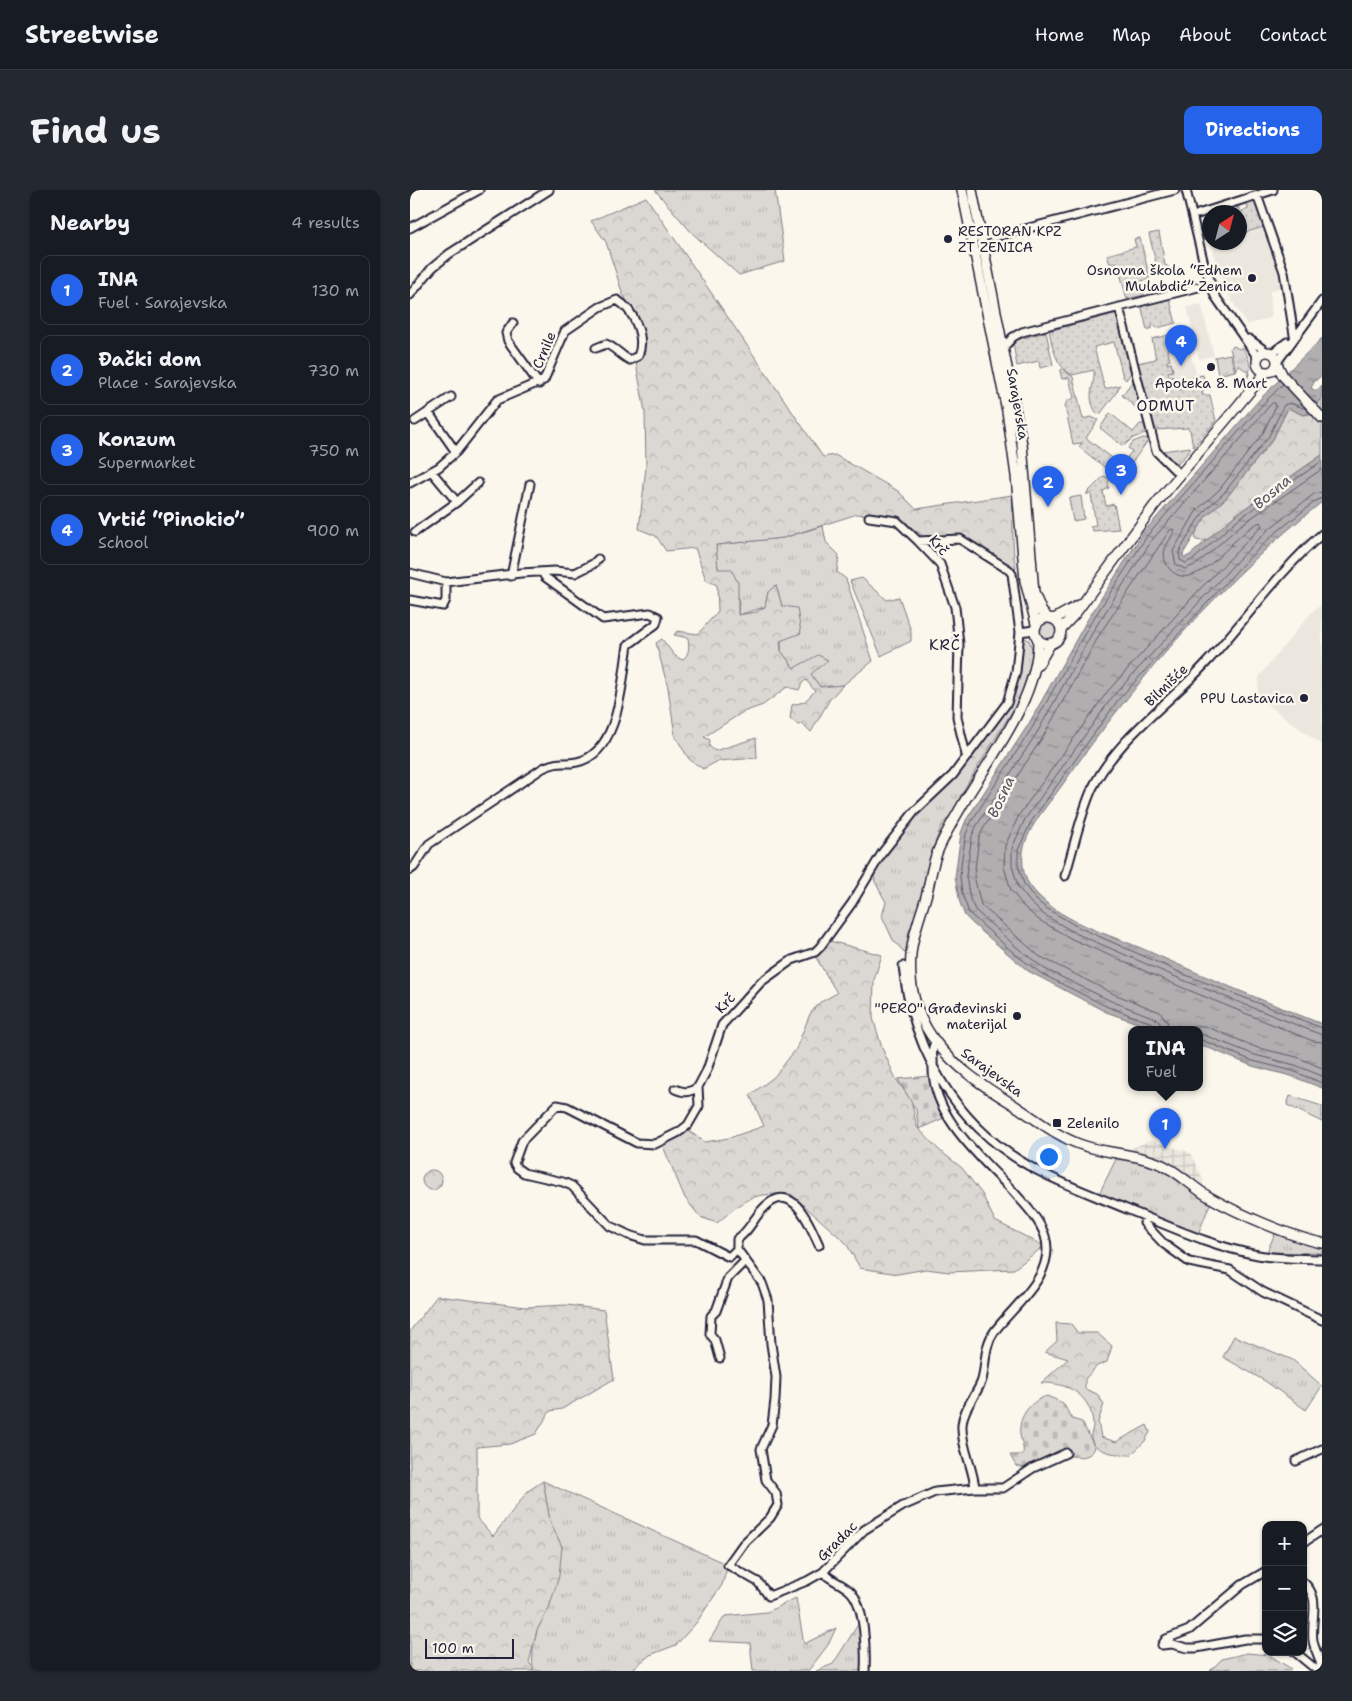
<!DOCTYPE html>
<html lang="en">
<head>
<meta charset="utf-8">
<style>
  body { margin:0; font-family:"Shantell Sans",sans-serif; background:#242831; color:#f1f3f6 }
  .controls { position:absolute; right:15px; bottom:15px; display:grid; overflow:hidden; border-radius:10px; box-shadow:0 1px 4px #0004 }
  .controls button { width:45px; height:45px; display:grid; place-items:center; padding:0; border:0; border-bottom:1px solid #363941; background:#171b24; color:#f1f3f6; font:25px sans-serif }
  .compass { position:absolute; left:792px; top:15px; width:45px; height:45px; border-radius:50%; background:#171b24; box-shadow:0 1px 4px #0004; rotate:36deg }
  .scale { position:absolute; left:15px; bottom:12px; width:89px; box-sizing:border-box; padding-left:5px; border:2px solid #22223b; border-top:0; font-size:14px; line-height:18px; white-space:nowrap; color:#22223b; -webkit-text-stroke:4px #fbf7ec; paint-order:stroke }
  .you { position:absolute; left:638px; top:966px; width:18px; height:18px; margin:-12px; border:4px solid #fff; border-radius:50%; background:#1a73e8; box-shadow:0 0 0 8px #1a73e833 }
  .badge { display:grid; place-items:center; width:32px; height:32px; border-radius:50%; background:#2563eb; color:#fff; font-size:16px; font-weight:700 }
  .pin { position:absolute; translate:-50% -41px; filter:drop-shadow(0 1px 2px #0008) }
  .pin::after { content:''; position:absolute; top:26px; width:18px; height:15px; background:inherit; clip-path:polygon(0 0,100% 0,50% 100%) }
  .popup { position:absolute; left:718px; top:836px; width:75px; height:65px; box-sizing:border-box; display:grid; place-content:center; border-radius:10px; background:#171b24; filter:drop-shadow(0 1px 4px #0005); font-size:16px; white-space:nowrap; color:#9ea1a6 }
  .popup b { font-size:19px; color:#f1f3f6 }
  .popup::after { content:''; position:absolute; left:50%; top:100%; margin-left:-10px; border:10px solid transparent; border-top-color:#171b24 }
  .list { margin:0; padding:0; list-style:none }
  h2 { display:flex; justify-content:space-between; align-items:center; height:65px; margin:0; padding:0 20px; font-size:21px }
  h2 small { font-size:16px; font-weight:400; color:#9ea1a6 }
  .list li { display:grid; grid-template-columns:32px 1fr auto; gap:15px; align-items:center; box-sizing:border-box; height:70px; margin:0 10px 10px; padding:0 10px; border:1px solid #363941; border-radius:10px }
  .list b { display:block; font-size:19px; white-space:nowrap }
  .list p { margin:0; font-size:16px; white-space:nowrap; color:#9ea1a6 }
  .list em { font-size:16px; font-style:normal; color:#9ea1a6 }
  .icon { flex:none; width:28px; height:28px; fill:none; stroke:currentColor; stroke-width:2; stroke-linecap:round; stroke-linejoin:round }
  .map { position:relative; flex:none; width:912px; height:1481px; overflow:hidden; border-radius:10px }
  header { display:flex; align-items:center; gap:30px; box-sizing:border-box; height:70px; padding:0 25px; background:#171b24; border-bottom:1px solid #363941 }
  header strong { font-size:24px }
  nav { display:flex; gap:28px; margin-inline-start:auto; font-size:18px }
  .intro { display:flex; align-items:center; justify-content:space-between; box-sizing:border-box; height:120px; padding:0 30px }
  h1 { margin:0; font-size:35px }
  .button { padding:12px 22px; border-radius:10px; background:#2563eb; color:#fff; font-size:18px; font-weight:700 }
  main { display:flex; gap:30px; padding:0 30px }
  aside { flex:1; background:#171b24; border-radius:10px; box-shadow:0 1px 4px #0004 }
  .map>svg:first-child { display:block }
</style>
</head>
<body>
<header>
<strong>Streetwise</strong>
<nav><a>Home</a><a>Map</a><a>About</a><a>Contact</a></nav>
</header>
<div class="intro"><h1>Find us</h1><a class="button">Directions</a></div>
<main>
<aside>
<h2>Nearby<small>4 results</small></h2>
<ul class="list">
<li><span class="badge">1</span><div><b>INA</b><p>Fuel · Sarajevska</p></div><em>130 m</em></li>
<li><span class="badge">2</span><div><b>Đački dom</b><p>Place · Sarajevska</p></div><em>730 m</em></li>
<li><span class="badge">3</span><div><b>Konzum</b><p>Supermarket</p></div><em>750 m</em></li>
<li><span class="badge">4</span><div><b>Vrtić “Pinokio”</b><p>School</p></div><em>900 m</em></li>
</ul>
</aside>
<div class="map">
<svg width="912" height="1481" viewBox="0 0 912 1481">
  <defs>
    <pattern id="industrial-grid" width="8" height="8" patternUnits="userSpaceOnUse" patternTransform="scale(1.25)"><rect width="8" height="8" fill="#ebe7df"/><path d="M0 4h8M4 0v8" fill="none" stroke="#c9c6c0"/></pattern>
    <pattern id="grass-tufts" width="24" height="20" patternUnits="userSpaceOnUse" patternTransform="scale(1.25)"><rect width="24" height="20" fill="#dbd8d3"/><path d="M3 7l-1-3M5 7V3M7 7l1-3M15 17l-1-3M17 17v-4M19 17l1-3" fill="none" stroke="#bcb9b6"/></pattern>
    <pattern id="forest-crowns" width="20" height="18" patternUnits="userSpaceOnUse" patternTransform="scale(1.25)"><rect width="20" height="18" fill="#dbd8d3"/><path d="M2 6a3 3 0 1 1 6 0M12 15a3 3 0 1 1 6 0" fill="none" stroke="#bcb9b6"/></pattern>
    <pattern id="cemetery-stones" width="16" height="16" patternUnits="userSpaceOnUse" patternTransform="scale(1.25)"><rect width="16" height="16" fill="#dbd8d3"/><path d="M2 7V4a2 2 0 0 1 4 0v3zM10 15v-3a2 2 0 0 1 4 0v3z" fill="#bcb9b6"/></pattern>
    <pattern id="park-dots" width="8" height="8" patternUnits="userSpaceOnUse" patternTransform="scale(1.25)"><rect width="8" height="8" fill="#dbd8d3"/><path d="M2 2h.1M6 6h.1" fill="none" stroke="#bcb9b6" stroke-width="1.8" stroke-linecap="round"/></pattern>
    <pattern id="water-ripples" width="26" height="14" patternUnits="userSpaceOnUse" patternTransform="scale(1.25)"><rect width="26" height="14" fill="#b1aeb0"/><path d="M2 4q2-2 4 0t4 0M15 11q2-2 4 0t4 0" fill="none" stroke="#908d90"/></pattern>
  </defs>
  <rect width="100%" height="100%" fill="#fbf7ec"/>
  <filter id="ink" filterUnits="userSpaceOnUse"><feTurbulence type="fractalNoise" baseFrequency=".02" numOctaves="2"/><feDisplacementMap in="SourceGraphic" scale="10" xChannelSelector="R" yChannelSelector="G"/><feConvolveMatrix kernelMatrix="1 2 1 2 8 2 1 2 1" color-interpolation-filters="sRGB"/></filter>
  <g filter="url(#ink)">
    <path fill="#ebe7df" d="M857 38 872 79 873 97 860 101 862 127 837 135 813 96 801 53 829 52 830 43Z
      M791 114 804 166 789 169 777 117Z
      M775 146 791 198 765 204 752 154Z
      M912 414V555L847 507 849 487 900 424Z"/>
    <path fill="url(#industrial-grid)" d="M741 950 781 963 794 991 792 996 760 975 712 962Z"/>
    <path fill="url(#grass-tufts)" stroke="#7e7d87" d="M245 0H365L375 71 329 85 282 43Z
      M824 156 829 159 832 157C839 167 843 178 837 189L838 182 828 175 826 181 820 158Z
      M820 164 825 181 808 185 805 167Z
      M780 257V260L767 275 754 264 753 261Z
      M413 336 416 352 429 365 427 382 436 389 463 471 433 495 410 497 400 484 384 478 371 461 372 416 366 396 358 402 355 417 328 425 329 408 308 379 306 355 373 348Z
      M452 388 477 410 489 407 501 441V451L471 466 440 391Z
      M629 440a9 9 0 1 1 18 0a9 9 0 1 1-18 0Z
      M612 447 619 450 624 464 609 510 556 596 543 622 532 635 525 653 516 682 512 712 499 741 496 764 483 750 472 726 476 712 465 692 464 684 496 636 591 525C608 515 610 466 612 447Z
      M880 906 912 916V932L877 915Z
      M708 965 747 974 802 1009 788 1044 689 1004Z
      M866 1041 891 1052 912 1056V1063L857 1062Z
      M824 1146 883 1170 912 1196 896 1220 855 1191 813 1167Z
      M133 1291 318 1375 312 1395 286 1433 266 1455 240 1465 220 1481H122L123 1459 127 1440 139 1418 152 1357 140 1332Z
      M386 1408 394 1454 426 1438 418 1455 398 1481H343L340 1453 299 1451 315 1426 357 1422Z
      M449 1433 452 1481H406L423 1474Z
      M837 1463 859 1465 880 1478V1481H821L820 1478 800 1481 812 1469Z"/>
    <path fill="url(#forest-crowns)" stroke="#7e7d87" d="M236 7 413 267 425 265 488 301 506 319 602 305C604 330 601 355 606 379L602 378 550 347H514L489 328 447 324 373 348 306 355 308 379H321L328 393V425L346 422 355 417 358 402 366 395 372 416 387 418 391 443 370 451 371 461 384 478 408 465 418 470 401 484 410 497 433 495 420 509 401 542 393 534 388 535 380 528 382 515 394 512 405 501 396 490 392 493 389 500 377 497 353 515 333 522 294 547 300 550 299 556 305 561 346 548 347 568 308 571 293 579 279 569 265 546 258 498 246 453 252 449 264 465 272 470C280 464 279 457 278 448L264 445 267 441 288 444 308 421 307 395 296 390 285 358 256 361 246 346 229 339 236 277 235 222 226 173 231 160 230 130 213 105 196 52 181 31Z
      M912 207V265L824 326 800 348 793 351 786 350 785 344 796 326 817 307 863 249 878 218 893 225 899 224Z
      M420 751 472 765 464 790 463 828 472 858 486 889 501 910 507 937 529 960 552 978 572 1004 585 1031 634 1056 604 1079 539 1082 516 1079 488 1084 450 1078 436 1053 381 1004C341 1003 337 1008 307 1033L290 1027 275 1008 252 954 277 940 295 952 319 948 354 936 340 905 364 887 386 859 400 824 409 813 427 803 405 766Z
      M12 990a10 10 0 1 1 20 0a10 10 0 1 1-20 0Z
      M27 1106 116 1117 157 1115 194 1120 204 1189 152 1219 140 1221 126 1244 100 1254 67 1257V1328L83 1346 118 1301 133 1291 140 1331 152 1357 149 1386 139 1418 127 1440 119 1473 124 1478 122 1481H0V1141Z
      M646 1133 661 1134 668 1143H687L702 1156 697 1172 687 1176 675 1189V1199L687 1204 694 1214 688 1232 691 1247 706 1252 737 1235 740 1242 735 1251 721 1265C710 1265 684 1263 681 1248 680 1243 684 1238 683 1233 681 1205 657 1192 631 1193L658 1169 635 1162 647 1151Z"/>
    <path fill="url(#cemetery-stones)" stroke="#7e7d87" d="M520 886 536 927 509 939 506 920 488 889Z
      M637 1206 653 1213 662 1229 672 1232 685 1258C676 1276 653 1260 640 1265 633 1268 626 1274 620 1279L606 1276 600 1265H613C615 1255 608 1247 610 1237 611 1223 623 1210 637 1206Z"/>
    <path fill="url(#park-dots)" stroke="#7e7d87" d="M844 10 854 37 833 43 826 16 828 15 830 22 838 19 837 12Z
      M749 42 755 75 759 77 748 81 739 44Z
      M730 48 740 89 731 91 734 105 717 109 707 72 700 74 697 65 726 57 724 49Z
      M759 107 766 133 747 138 742 134V138L737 140 731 114Z
      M708 123 723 180 716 190 713 187 704 152 684 157 695 199 710 195 706 203 691 223 687 224C675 205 685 198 684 180L662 185C645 175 643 158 639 141Z
      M636 142 643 175 630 178 629 171 607 176 603 153 606 150Z
      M772 142 774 148 761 151 763 157 757 159 760 170 757 171V174L761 173 763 181 758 182 759 186H762L764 192 767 191 770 200 785 196 783 187 793 185 795 192 792 205H800L806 231 783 257 780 240 777 238 746 240 743 238 727 173 746 169 742 149Z
      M652 179 663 187 673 229 681 227 688 230 676 248 705 270 698 280 669 257 672 253 663 254 655 216 657 211 664 208 659 188 652 189 650 181Z
      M727 191 735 223 733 224 712 205 722 192Z
      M700 223 723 242 730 234H736L739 242 723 248 713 256 690 238Z
      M733 248 739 249 721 274 723 283 705 285 698 292 699 298 693 301 696 316 704 314 709 339 683 341 680 336 686 335 681 304H676L694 286 700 289 722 261 718 258 723 252Z"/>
    <path fill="#dbd8d3" stroke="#7e7d87" d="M671 306 674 329 663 331 659 308Z"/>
    <path fill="url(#water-ripples)" stroke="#787681" d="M912 148V185L904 192 901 198 906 201 912 195V207L899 224 893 225 878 218 863 249 817 307 796 326 773 364 774 368 780 365 824 326 912 265V312C812 390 728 488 655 591 641 612 617 636 613 662 612 672 613 685 619 694 645 732 701 744 740 762 797 788 854 811 912 834V898L881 886 842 876 789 854V840H747L696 822 618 781 563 734 555 726 550 713 545 687 551 643 556 630 618 535 676 432 733 343 849 210Z"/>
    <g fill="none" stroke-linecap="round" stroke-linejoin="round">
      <path stroke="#5b5a6a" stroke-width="1" d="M896 219 880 213 874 215 859 246 813 304 798 317 787 331 769 362 770 370 776 373 784 369 827 330 912 271
        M912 302 904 304 859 339 827 371 703 506 615 629 602 658V675L608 697 620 712 633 724 665 743 773 790 912 845
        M912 308 907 310 864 344 832 375 708 510 621 632 608 660V675L614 694 625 709 636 718 668 737 776 785 912 838
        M745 840 742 833 698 817 632 784 606 765 559 723 552 703 550 687 552 667 556 644 561 632 622 538 680 434 737 346 853 214 873 194
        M752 840 750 833 745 828 701 811 635 779 610 760 565 720 560 709 556 686 562 646 567 635 628 541 685 438 742 350 862 213H865L866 216 853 243 809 300 787 320 763 361 766 375 775 379 787 374 831 335 912 279
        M759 840 757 831 750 822 704 804 629 766 571 715 564 686 569 648 573 639 634 545 691 442 760 340 763 339 764 342C762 347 757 353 755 359 751 374 764 389 779 386 803 381 826 343 850 332L852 336 789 400 697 502 609 625 595 656 594 677 601 700 614 717 629 730 662 749 771 797 903 851 912 852
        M777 840 785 836H795L848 858 887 867 912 878
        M789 843 845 865 885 875 912 886
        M789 849 843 871 883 881 912 893"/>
      <defs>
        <path id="minor" d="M776 0 794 74 805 106 848 168
          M847 5 874 82 884 145
          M788 24 863 0
          M0 38 69 0
          M570 41 584 47 765 0
          M0 105 22 78 39 64 139 0
          M709 117 746 261 770 285
          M103 133 96 143 98 151 129 194
          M839 149 857 162
          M594 157 603 147 612 142 800 94
          M862 163 877 152
          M867 172 912 111
          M18 222 46 262
          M5 231 41 207
          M22 282 47 312
          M0 293 29 277 46 262 87 210 134 190 155 141 190 117 207 110C224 120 236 148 228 166L220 170C211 166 206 158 196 154L186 158
          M459 327 487 331 508 351
          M5 342 47 312 68 293
          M0 383 36 392 111 383 144 381 165 383 183 374 188 369
          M101 386 120 294
          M0 410 33 416 36 410V392
          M610 442 624 440
          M0 680 4 677 19 654 133 578C150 570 152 575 167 572 210 563 212 490 218 455L246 434 248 427 240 423 193 429 135 387 132 382
          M655 686C664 657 670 626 682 599 707 548 759 514 796 473 835 431 868 382 912 344
          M493 776C502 859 545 934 619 976 651 994 686 1006 719 1020 761 1037 804 1057 848 1065 869 1069 891 1068 912 1069
          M525 853C520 860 524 867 523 875 521 925 570 967 602 1000 614 1014 629 1028 635 1046 647 1085 603 1116 584 1142 574 1156 576 1174 572 1190 567 1205 553 1218 552 1235 551 1256 563 1277 565 1298H593L623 1278 656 1263
          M265 899C274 903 279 903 288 897
          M736 1027 734 1033 754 1054 779 1072 820 1080 853 1102 912 1130
          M409 1055C396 1026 378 984 347 1026 341 1034 336 1044 327 1049V1059L352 1093 358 1110 361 1154 366 1187 365 1210 362 1235 351 1259 356 1290 366 1303 368 1315 360 1328 333 1354 318 1375 348 1392 359 1406 397 1391 413 1382
          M327 1059 319 1067 286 1050H235L219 1045 200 1036 162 996 153 992 114 983 107 978 104 973 112 951 147 915 157 917 227 953 245 954 269 942 278 935 289 916 288 897 297 880 312 835 351 792 382 770 405 762 410 757 442 713 472 663 504 622 543 585 597 513 606 482 610 442 602 384 599 380 550 349 508 351 530 374 545 417 549 454 547 527 556 565
          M310 1168 305 1150 300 1144 301 1126 306 1121 318 1088 335 1071
          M886 1271 912 1259
          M893 1353 912 1340
          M856 1381 832 1395 779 1440 756 1449 752 1455 762 1454 777 1458H786L835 1449H856
          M893 1392C912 1408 900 1428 903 1451 905 1462 912 1470 911 1481
          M885 1462 908 1481
          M455 1481C456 1461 455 1417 441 1402 432 1393 421 1391 413 1382L454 1340 493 1316 525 1302 565 1298"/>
        <path id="major" d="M552 0 597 221 606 286 615 391 626 434
          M562 0 612 254 624 403 632 422 637 427
          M847 172a10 10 0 1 1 20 0a10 10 0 1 1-20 0Z
          M867 174 873 186 912 228
          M625 441a13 13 0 1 1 26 0a13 13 0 1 1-26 0Z
          M644 429 669 415
          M651 439 665 424 744 316 856 182
          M628 449C629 506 583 564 554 612 545 628 534 645 527 663 521 678 520 694 515 710 510 727 502 747 501 765 495 840 544 878 601 913 623 927 645 945 669 954 693 963 718 963 742 971 766 978 781 997 801 1008 829 1024 882 1047 912 1053
          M628 475 641 453"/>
      </defs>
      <use href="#minor" stroke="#22223b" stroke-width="11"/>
      <use href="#major" stroke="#22223b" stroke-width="12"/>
      <use href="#minor" stroke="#fbf7ec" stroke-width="7"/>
      <use href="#major" stroke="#fbf7ec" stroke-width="9"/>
    </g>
  </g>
  <g fill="#22223b" stroke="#fbf7ec" stroke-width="2">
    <circle cx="538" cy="49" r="5"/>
    <circle cx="842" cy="88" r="5"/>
    <circle cx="801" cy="177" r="5"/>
    <circle cx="894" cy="508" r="5"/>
    <circle cx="607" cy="826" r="5"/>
    <rect x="642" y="928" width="10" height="10" rx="2.5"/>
  </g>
  <g text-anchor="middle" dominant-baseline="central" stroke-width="5" stroke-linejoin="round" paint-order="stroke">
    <g font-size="14" fill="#22223b" stroke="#fbf7ec" text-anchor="end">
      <text x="548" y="41" text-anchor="start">RESTORAN KPZ<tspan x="548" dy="16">ZT ZENICA</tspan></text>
      <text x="832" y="80">Osnovna škola “Edhem<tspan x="832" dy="16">Mulabdić” Zenica</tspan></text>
      <text x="801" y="193" text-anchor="middle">Apoteka 8. Mart</text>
      <text x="884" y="508">PPU Lastavica</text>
      <text x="597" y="818">"PERO" Građevinski<tspan x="597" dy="16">materijal</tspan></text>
      <text x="657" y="933" text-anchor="start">Zelenilo</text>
    </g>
    <g font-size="14" fill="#22223b" stroke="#fbf7ec">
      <text transform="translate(134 160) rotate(-67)">Crnile</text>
      <text transform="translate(608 214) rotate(80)">Sarajevska</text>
      <text transform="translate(529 355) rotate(49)">Krč</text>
      <text transform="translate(756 495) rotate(-44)">Bilmišće</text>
      <text transform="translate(315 813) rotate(-48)">Krč</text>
      <text transform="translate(582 882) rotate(36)">Sarajevska</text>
      <text transform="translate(427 1351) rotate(-45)">Gradac</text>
    </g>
    <g font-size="15" letter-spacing="1" fill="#22223b" stroke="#fbf7ec">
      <text x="756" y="216">ODMUT</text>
      <text x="535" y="455">KRČ</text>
    </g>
    <g font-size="15" font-style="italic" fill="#545364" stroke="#fbf7ec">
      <text transform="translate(862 302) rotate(-40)">Bosna</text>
      <text transform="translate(591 607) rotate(-65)">Bosna</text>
    </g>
  </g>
</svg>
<div class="controls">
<button>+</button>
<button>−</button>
<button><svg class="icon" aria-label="layers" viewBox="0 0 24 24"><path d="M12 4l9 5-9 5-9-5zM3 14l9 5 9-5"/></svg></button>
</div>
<svg class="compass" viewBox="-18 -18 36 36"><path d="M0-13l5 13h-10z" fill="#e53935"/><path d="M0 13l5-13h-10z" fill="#9ea1a6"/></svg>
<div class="scale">100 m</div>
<div class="you"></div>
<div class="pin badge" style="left:755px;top:959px">1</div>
<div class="popup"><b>INA</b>Fuel</div>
<div class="pin badge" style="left:638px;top:317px">2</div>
<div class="pin badge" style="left:711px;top:305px">3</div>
<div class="pin badge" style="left:771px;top:176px">4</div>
</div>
</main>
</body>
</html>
